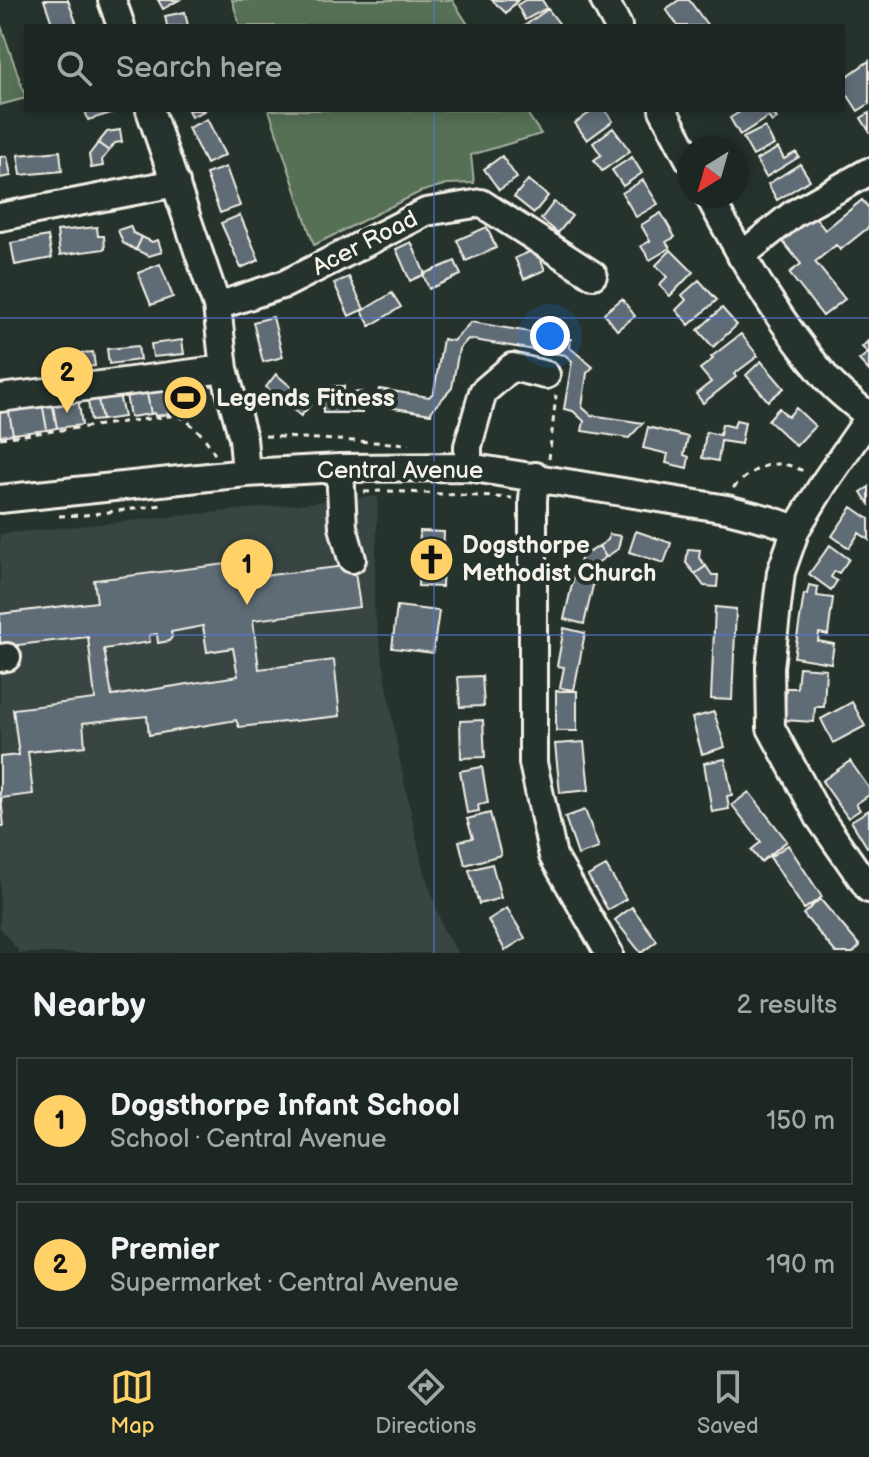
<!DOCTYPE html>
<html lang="en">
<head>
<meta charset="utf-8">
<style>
  body { margin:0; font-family:"Balsamiq Sans",sans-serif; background:#29322f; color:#f1f3f6 }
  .compass { position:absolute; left:677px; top:136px; width:72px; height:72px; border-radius:50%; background:#1c2622; box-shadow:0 4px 12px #0003; rotate:217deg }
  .you { position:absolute; left:550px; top:336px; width:28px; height:28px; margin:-20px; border:6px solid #fff; border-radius:50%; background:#1a73e8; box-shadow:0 0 0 12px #1a73e833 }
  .badge { display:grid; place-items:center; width:52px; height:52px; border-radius:50%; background:#ffd166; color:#111; font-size:26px; font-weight:700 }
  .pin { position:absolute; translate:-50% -66px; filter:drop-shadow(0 2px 4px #0008) }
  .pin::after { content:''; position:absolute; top:42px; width:28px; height:24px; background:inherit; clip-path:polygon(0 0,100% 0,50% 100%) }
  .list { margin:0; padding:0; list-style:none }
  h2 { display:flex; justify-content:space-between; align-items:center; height:104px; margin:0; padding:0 32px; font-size:34px }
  h2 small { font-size:26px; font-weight:400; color:#a0a5a5 }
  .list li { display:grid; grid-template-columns:52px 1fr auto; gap:24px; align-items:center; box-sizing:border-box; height:128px; margin:0 16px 16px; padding:0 16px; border:2px solid #3a4340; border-radius:0px }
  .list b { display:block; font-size:30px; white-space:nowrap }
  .list p { margin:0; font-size:26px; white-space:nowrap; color:#a0a5a5 }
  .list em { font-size:26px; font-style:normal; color:#a0a5a5 }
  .icon { flex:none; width:44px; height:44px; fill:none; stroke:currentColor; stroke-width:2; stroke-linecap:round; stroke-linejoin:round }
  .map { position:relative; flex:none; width:869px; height:953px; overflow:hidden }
  .search { position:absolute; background:#1c2622; box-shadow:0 4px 12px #0003; left:24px; right:24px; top:24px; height:88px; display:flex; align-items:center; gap:20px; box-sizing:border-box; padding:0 28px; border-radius:0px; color:#a0a5a5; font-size:30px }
  .sheet { height:392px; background:#1c2622 }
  nav { display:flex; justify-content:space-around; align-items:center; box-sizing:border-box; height:112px; border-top:2px solid #3a4340; background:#1c2622; font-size:22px; color:#a0a5a5 }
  nav a { display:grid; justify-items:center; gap:4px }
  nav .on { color:#ffd166 }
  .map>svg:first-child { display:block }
</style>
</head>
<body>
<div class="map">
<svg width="869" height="953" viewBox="0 0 869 953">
  <rect width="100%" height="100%" fill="#26332d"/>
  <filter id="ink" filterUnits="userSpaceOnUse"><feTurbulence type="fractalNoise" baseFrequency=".0125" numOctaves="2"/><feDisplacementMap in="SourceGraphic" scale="16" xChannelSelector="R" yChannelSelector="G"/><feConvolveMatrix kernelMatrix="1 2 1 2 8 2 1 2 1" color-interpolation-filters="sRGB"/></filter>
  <g filter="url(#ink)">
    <path fill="#374443" d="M378 496 374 609 399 757 422 864 443 929 458 953H20L0 928V534Z"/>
    <path fill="#577056" stroke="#a6b09f" stroke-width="2" d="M232 0H452L469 26H240Z
      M0 23 26 98 0 105Z
      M269 110H525L541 134 471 155 474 183 447 184 420 192 314 245Z"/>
    <path fill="#5f6c76" stroke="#f4f1e8" stroke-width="2" fill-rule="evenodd" d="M44 0H68L77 25 53 26Z
      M158 0H179L163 9Z
      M492 0H518L506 13Z
      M525 0H542L547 8 525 20 517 5Z
      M679 0H689L708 26H678L666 9Z
      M548 9 561 26H524Z
      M185 12 188 26H167L165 16Z
      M869 61V104L858 111 843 88V79Z
      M85 110H110L111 113 88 120Z
      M188 110H206L191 117Z
      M594 110H605L613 121 587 140 575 123Z
      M743 110H772L777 119 772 122 768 117 740 135 730 118Z
      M869 113V131L861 118Z
      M207 119 225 155 206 164 188 128Z
      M765 127 774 145 753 156 743 138Z
      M613 128 630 151 602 171 594 160 601 155 593 143Z
      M120 130 122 142 115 143 109 151 98 143 107 132Z
      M98 143 109 151 102 160 103 166 91 168 89 155Z
      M778 148 784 159 796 152 799 157 766 177 756 160Z
      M60 151 62 171 21 175 18 155Z
      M7 156 11 176 0 178V157Z
      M502 156 517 178 499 190 484 169Z
      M632 157 642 173 623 186 612 170Z
      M800 164 810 180 777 200 768 184Z
      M226 167 240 206 220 213 206 174Z
      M528 180 548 196 534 213 514 197Z
      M643 180 658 204 636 217 622 193Z
      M862 200 869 208V227L840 250 836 245 815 262 845 299 823 316 789 273 801 264 780 238 812 213 825 230Z
      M554 202 572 216 558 233 541 219Z
      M661 213 675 237 666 242 670 248 650 260 641 246 650 241 641 225Z
      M240 215 259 260 241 268 221 223Z
      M130 226 133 233 142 237 136 250 123 243 118 230Z
      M97 227 98 236H104L105 249 60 255 57 231Z
      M487 227 496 248 466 261 457 240Z
      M48 236 52 258 15 265 11 243Z
      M142 237 152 242 158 240 162 252 149 256 136 250Z
      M411 242 425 274 410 281 396 249Z
      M536 249 545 270 524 279 515 258Z
      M671 250 693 272 670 296 659 285 667 277 656 265Z
      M455 261 461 275 429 289 423 274Z
      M160 264 173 297 151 305 138 273Z
      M349 277 364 309 349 316 334 283Z
      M699 280 717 300 689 325 676 310 686 300 682 295Z
      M392 293 401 307 370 326 362 311Z
      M622 299 635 316 617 330 604 313Z
      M722 308 737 325 713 347 698 330Z
      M273 317 283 357 263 362 253 322Z
      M471 322 571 339 569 347 593 367 587 373 582 407 591 415 643 423 629 438 582 431 584 421 573 411 564 409 572 361 565 355 468 339 459 349 452 388 432 410 431 414 376 405 379 389 429 397 434 392 443 339 453 341Z
      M741 334 758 356 734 374 736 377 703 403 696 394 711 382 700 369 713 359 711 357Z
      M182 340 184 354 153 357 151 344Z
      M869 340V371L859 360 868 353 862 347Z
      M138 346 140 360 109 364 107 349Z
      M93 352 95 366 65 369 63 355Z
      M761 361 784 388 768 401 746 375Z
      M276 374 311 404 301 416 266 387Z
      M195 383 200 410 175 413 171 386Z
      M323 386H344V393L362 392V413H323Z
      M164 387 169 414 155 416V413L151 414 146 389Z
      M125 389H146L151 414 130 417Z
      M118 390 124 417 102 420 97 393Z
      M97 393 102 420 91 421 87 395Z
      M78 398 82 425 57 428 52 401Z
      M52 401 57 428 47 430 42 402Z
      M42 402 47 430 13 434 8 407Z
      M8 407 13 434 0 436V408Z
      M779 408 788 417 796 408 815 426 796 446 768 420Z
      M736 420 745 422 741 444 721 441 718 461 702 458 706 432 720 435 722 424 734 427Z
      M648 427 688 437 684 455 689 457 687 468 666 463 668 454 643 448Z
      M869 487V504L861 492Z
      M852 507 869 519V540L859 533 849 548 832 536Z
      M420 531 444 532 442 587 418 586Z
      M636 531 671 543 664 563 629 552Z
      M609 534 621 536 618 549 606 557 599 546 608 540Z
      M830 545 849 559 839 573 835 571 831 577 837 581 831 590 809 574Z
      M599 546 606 557 594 565 580 563 583 550 590 552Z
      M688 549 700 550 699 558 706 566 695 574 686 563Z
      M226 564 228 580 354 565 360 607 253 620 259 669 334 660 340 716 239 727 236 720 149 735 147 716 83 723 85 746 28 752 33 794 1 798 4 826H0V757L19 755 13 709 95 699 88 637 0 647V614L97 602 94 580ZM203 626 207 652 233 648 238 676 112 696 104 649 150 642 149 635 157 634 158 643 169 641 172 637 171 632Z
      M706 566 712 575H718L717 587 704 586 695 574Z
      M574 576 594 581 584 624 564 619Z
      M809 585 818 587 817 596 833 598 828 635 819 633 818 641 834 644 831 663 794 657 804 594H807Z
      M397 606 439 611 433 653 392 648Z
      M715 607 736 609 732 700 711 699Z
      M564 628 585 633 574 690 560 688 564 667 557 666Z
      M799 667 826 669 824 707H815L814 722 784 720 786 688H797Z
      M482 676 484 706 460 707 458 677Z
      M556 691H577V731H556Z
      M852 702 865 726 833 743 821 719Z
      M714 712 725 747 702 754 692 718Z
      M483 720 485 757 461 758 460 721Z
      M584 742 589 790 560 793 555 744Z
      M725 759 732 795 727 796 729 809 712 812 704 763Z
      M850 761 869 788V795L856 804 860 810 848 818 822 781Z
      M482 767 488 803 478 805 479 811 467 813 460 771Z
      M749 792 787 841 761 862 751 850 761 842 732 805Z
      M585 810 599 848 578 855 565 817Z
      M869 810V846L867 847 851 821Z
      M490 813 501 855 465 865 459 841 473 838 467 819Z
      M788 845 822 897 804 909 770 857Z
      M492 864 501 898 479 904 469 870Z
      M606 866 626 899 608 910 588 876Z
      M820 899 860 946 853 953H836L803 914Z
      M632 907 657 941 641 953 615 920Z
      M507 908 525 938 505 950 488 920Z"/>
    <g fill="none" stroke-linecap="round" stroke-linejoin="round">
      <defs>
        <path id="minor" d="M112 0 121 26
          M604 0 618 26
          M150 110 217 306 224 369 243 438 246 473
          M663 110 689 159
          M709 196C743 260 780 324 827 379 839 393 855 404 869 416
          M0 217 176 183
          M741 256 793 214 868 172
          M217 306 285 284 426 212 481 203 593 275
          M0 398 224 369
          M869 418 824 483 796 529 781 572 770 667 771 728 819 817 869 889
          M468 467V446L483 392 512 367 546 375
          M340 468 343 527 352 559
          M535 476 533 500V763L553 856 609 953
          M0 499 246 473 340 468 468 467 727 509 770 520 796 529
          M0 658 7 657"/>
      </defs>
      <use href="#minor" stroke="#f4f1e8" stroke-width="32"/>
      <path stroke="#f4f1e8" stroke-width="3" stroke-dasharray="6 6" stroke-linecap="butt" d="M265 436 409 444
        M0 438 178 415C195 426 206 437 215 455
        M549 459 556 395
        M733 488C756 466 776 455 807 473
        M388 491 512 498
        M364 492 381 491
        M59 516 85 515 163 505"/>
      <use href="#minor" stroke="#26332d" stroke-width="26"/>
    </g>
  </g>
  <path fill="none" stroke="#5377dc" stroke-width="2" stroke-opacity="0.55" d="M434 0V26M434 110V953M0 318H869M0 635H869"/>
  <defs>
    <symbol id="stadium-disc" viewBox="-11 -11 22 22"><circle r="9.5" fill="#ffd166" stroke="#26332d"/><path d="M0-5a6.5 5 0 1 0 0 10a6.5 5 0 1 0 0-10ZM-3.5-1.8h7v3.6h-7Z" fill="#111"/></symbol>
    <symbol id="church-disc" viewBox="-11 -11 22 22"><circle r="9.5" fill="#ffd166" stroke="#26332d"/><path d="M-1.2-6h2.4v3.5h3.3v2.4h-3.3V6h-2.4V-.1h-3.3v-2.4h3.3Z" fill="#111"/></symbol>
  </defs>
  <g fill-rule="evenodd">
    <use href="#stadium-disc" x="160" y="372" width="51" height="51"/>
    <use href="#church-disc" x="406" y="534" width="51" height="51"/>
  </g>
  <g text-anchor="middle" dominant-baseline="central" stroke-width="8" stroke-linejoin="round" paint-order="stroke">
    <g font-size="24" fill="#f4f1e8" stroke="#26332d">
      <text transform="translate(365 243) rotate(-27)">Acer Road</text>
      <text x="400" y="470">Central Avenue</text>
    </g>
    <g font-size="24" font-weight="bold" fill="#f4f1e8" stroke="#26332d" text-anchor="start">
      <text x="216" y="398">Legends Fitness</text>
      <text x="462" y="545">Dogsthorpe<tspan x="462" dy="28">Methodist Church</tspan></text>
    </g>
  </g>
</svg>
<svg class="compass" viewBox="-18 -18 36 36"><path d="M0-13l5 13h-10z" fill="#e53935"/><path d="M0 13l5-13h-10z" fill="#a0a5a5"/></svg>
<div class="you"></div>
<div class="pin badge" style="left:247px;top:605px">1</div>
<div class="pin badge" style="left:67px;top:413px">2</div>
<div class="search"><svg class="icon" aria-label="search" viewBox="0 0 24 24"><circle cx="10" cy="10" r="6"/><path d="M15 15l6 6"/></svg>Search here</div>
</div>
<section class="sheet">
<h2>Nearby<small>2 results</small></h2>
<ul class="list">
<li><span class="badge">1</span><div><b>Dogsthorpe Infant School</b><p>School · Central Avenue</p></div><em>150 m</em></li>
<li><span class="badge">2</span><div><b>Premier</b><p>Supermarket · Central Avenue</p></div><em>190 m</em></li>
</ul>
</section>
<nav>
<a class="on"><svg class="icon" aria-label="map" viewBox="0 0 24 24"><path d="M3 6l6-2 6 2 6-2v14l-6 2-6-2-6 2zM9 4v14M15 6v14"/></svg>Map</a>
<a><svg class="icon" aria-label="directions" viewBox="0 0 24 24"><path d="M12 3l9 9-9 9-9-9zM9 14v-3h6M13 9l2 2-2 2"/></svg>Directions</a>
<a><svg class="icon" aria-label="saved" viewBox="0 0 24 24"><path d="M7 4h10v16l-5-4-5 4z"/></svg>Saved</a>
</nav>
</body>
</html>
